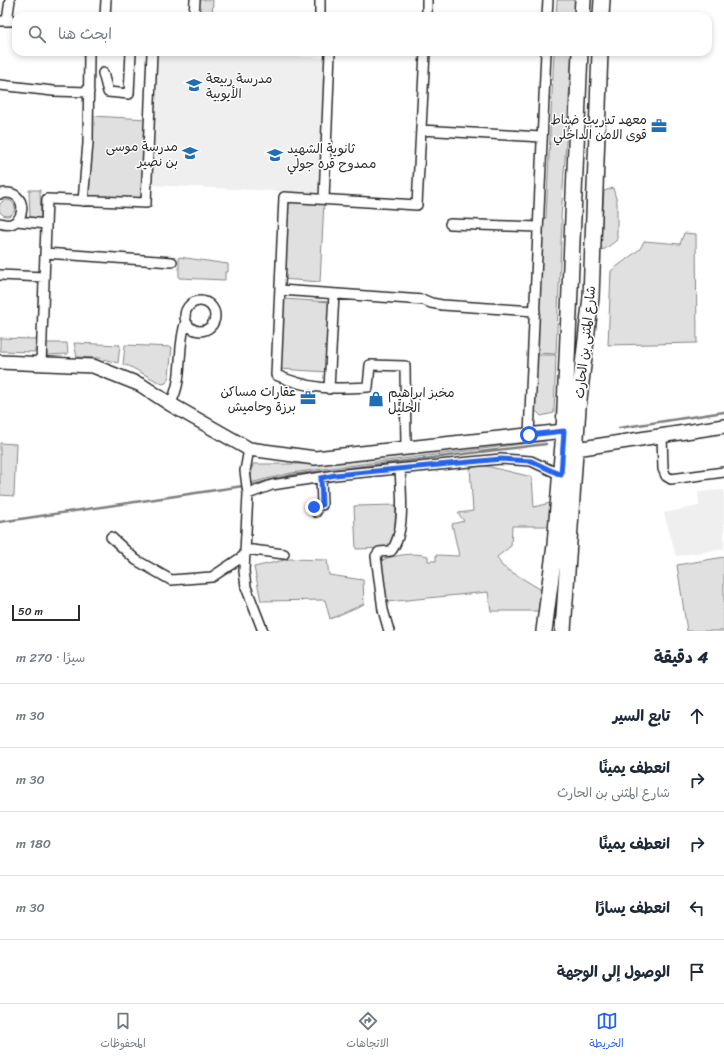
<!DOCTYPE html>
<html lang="ar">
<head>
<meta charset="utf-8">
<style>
  body { margin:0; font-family:Sriracha,"Playpen Sans Arabic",sans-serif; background:#f6f6f7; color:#1f2937; direction:rtl }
  .scale { position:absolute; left:12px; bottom:10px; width:68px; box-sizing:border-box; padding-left:4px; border:2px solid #2b2b2b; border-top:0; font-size:11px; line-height:14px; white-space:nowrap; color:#2b2b2b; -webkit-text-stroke:3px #fff; paint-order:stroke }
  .stop { position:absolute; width:12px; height:12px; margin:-9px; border:3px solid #2563eb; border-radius:50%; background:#fff }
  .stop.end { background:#2563eb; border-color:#fff; box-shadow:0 1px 4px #0008 }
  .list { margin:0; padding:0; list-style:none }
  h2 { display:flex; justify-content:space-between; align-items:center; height:52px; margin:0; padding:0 16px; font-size:17px }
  h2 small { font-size:13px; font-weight:400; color:#747a83 }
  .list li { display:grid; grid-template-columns:26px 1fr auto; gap:12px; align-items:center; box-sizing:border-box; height:64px; padding:0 16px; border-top:1px solid #e0e1e3 }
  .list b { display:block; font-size:15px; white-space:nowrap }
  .list p { margin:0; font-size:13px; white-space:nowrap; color:#747a83 }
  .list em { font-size:13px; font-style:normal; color:#747a83 }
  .icon { flex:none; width:22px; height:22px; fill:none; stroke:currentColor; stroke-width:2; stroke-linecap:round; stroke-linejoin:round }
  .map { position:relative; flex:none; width:724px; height:631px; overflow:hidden; direction:ltr }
  .search { position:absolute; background:#fff; box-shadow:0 2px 6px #0003; left:12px; right:12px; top:12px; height:44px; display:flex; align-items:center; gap:10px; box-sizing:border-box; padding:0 14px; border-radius:12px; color:#747a83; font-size:15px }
  .sheet { height:372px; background:#fff }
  nav { display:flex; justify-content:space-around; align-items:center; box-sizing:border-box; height:56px; border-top:1px solid #e0e1e3; background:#fff; font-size:11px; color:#747a83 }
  nav a { display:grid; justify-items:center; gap:2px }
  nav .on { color:#2563eb }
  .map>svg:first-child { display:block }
</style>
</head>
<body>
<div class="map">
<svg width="724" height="631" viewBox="0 0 724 631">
  <rect width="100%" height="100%" fill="#fff"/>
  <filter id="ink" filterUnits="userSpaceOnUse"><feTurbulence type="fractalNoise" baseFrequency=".025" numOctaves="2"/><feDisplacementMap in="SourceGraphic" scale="8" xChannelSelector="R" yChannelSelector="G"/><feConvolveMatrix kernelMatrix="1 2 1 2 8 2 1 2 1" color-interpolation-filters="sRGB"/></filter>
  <g filter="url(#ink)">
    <path fill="#efefef" d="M158 52H211L326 58 320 193 151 185Z
      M724 490V549L676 556 664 513 699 506 698 492Z"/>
    <path fill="#e0e0e0" stroke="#868686" d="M198 0H213L212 16H197Z
      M557 0H576L575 16H556Z
      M554 52H572L561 218 562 221 556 354 536 353 542 218H546Z
      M92 116 147 119 143 200 87 197Z
      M613 188 617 202V240L605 249 600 250 604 191Z
      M29 190H40L41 219H30Z
      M286 199 324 202 320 282 282 279Z
      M-1 208a8 8 0 1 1 16 0a8 8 0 1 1-16 0Z
      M684 233 696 234 697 343 608 345 611 271 640 249 644 241 680 244Z
      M179 257 228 264V272H225V280L179 278Z
      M283 299 332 302 328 372 279 369Z
      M0 338 36 339 35 352 0 351Z
      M46 343H67L68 354 47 355Z
      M74 343 120 345 118 363 99 358 77 357Z
      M125 345 172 347 169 376 166 383 162 384 129 366 123 365Z
      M537 355H556L554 413 541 416 534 409Z
      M543 438 546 441 291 473 250 483 253 464H302Z
      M0 443 16 444 14 496 0 495Z
      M482 465 532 477 534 507 554 502 553 526H512L511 546 497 557 502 566 543 591 541 611H491L488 592 387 602 383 592 382 560C395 555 414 552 428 556V561H436V555L459 556 452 524 464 521 458 513 473 511 470 468Z
      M396 505 394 543 385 548 356 549 354 506Z
      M724 557V631H687L677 565Z
      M289 559 327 560 329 575 363 580 364 604 330 619 325 600 261 601 254 567Z"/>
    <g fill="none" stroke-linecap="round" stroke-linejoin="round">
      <path stroke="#7e7e7e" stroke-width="2.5" d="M619 428 724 412
        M252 485 292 475 546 444
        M0 522 243 486"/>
      <defs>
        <path id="street" d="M105 16 106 0
          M194 16 195 0
          M320 16V0
          M427 16V0
          M547 16 548 0
          M0 21H16
          M7 21 10 0
          M103 73 108 92 129 94 131 52
          M0 85 53 91 89 92
          M421 130 541 137
          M0 194C31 186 27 233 0 223
          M324 199 330 52
          M83 201 88 143 89 52
          M17 221 46 224
          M450 224 538 227
          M45 253 172 262
          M0 275 44 277
          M280 290 424 300 431 303 442 305 535 311
          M185 316a15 15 0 1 1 30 0a15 15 0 1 1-30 0Z
          M41 364 47 199 146 203 152 52
          M329 389 334 294
          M170 404C185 379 176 348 186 321
          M529 435 546 52
          M662 435 663 469 666 476 671 479 724 472
          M406 448 405 366 370 365 368 387C331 389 311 390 276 375L284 197 417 205 425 52
          M249 449 245 471 248 494 244 571 246 587 263 631
          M248 494 272 485 335 475 501 459 531 461 561 475
          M316 512 314 507 322 505 321 478
          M111 537 136 560 171 580 212 577 245 555
          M245 549 284 554
          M389 631 383 610 376 556 379 552 391 551C406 533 401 491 400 469"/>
        <path id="secondary" d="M0 362 93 366 141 385 170 404 249 449 315 458 564 431
          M576 449 724 426"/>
        <path id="primary" d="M582 16 583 0
          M601 16 602 0
          M544 631 555 545 564 431 580 52
          M563 631 578 408 591 297 600 52"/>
      </defs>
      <use href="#street" stroke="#2b2b2b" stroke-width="12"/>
      <use href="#secondary" stroke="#2b2b2b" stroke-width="16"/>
      <use href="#primary" stroke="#2b2b2b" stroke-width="18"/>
      <use href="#street" stroke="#fff" stroke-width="9"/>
      <use href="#secondary" stroke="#fff" stroke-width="13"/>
      <use href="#primary" stroke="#fff" stroke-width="15"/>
    </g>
  </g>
  <g fill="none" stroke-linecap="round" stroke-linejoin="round" filter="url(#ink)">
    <path stroke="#2563eb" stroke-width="5" d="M314 507 322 505 321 478 335 475 501 459 531 461 561 475 564 431 529 435"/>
  </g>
  <defs>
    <symbol id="school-bare" viewBox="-9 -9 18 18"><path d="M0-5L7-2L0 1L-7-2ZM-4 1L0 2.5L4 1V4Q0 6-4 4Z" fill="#1f6fb2" stroke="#fff" stroke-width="2.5" paint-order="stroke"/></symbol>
    <symbol id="office-bare" viewBox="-9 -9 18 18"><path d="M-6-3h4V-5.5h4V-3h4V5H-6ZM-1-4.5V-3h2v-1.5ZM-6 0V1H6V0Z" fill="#1f6fb2" stroke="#fff" stroke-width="2.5" paint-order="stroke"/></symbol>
    <symbol id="shop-bare" viewBox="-9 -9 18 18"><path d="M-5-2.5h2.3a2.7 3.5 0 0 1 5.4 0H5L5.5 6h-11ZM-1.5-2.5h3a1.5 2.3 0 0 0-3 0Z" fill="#1f6fb2" stroke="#fff" stroke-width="2.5" paint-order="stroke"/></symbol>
  </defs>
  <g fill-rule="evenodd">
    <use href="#school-bare" x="183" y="74" width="22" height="22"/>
    <use href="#office-bare" x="648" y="115" width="22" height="22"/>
    <use href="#school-bare" x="179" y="142" width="22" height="22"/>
    <use href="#school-bare" x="264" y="144" width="22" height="22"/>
    <use href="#office-bare" x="297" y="387" width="22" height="22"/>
    <use href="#shop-bare" x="365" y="388" width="22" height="22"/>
  </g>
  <g text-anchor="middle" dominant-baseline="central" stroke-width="3" stroke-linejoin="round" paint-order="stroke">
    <g font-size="13" fill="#2b2b2b" stroke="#fff" text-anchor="start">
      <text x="206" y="78">مدرسة ربيعة<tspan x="206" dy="15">الأيوبية</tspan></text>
      <text x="647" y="119" text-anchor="end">معهد تدريب ضباط<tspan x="647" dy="15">قوى الامن الداخلي</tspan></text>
      <text x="178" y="146" text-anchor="end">مدرسة موسى<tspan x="178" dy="15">بن نصير</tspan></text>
      <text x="287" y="148">ثانوية الشهيد<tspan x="287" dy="15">ممدوح قره جولي</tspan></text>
      <text x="296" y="391" text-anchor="end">عقارات مساكن<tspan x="296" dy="15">برزة وحاميش</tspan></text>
      <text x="388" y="392">مخبز ابراهيم<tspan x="388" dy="15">الخليل</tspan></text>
    </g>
    <g font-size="13" fill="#2b2b2b" stroke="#fff">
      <text transform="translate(585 342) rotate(-84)">شارع المثنى بن الحارث</text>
    </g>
  </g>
</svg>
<div class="scale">50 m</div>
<div class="stop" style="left:529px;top:435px"></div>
<div class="stop end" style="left:314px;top:507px"></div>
<div class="search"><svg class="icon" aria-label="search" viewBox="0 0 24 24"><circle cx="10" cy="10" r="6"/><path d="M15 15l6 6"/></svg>ابحث هنا</div>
</div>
<section class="sheet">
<h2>4 دقيقة<small>سيرًا · 270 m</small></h2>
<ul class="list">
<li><svg class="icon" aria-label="ahead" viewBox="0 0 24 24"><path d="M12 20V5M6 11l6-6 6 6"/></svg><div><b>تابع السير</b></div><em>30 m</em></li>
<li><svg class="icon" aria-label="right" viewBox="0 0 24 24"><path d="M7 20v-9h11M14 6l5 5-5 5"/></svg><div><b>انعطف يمينًا</b><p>شارع المثنى بن الحارث</p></div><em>30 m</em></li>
<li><svg class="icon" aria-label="right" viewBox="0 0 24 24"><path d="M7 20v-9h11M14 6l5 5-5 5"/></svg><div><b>انعطف يمينًا</b></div><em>180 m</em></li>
<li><svg class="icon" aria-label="left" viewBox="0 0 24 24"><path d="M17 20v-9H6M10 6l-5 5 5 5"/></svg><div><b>انعطف يسارًا</b></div><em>30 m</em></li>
<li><svg class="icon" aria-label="arrive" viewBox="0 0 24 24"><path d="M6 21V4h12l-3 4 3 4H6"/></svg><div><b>الوصول إلى الوجهة</b></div></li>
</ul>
</section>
<nav>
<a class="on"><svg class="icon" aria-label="map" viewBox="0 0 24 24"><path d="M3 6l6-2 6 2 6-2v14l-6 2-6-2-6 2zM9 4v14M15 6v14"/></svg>الخريطة</a>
<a><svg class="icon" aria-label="directions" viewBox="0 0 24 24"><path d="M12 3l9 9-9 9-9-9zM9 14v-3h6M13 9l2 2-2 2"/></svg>الاتجاهات</a>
<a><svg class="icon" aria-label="saved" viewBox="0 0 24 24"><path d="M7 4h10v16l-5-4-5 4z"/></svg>المحفوظات</a>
</nav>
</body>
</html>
